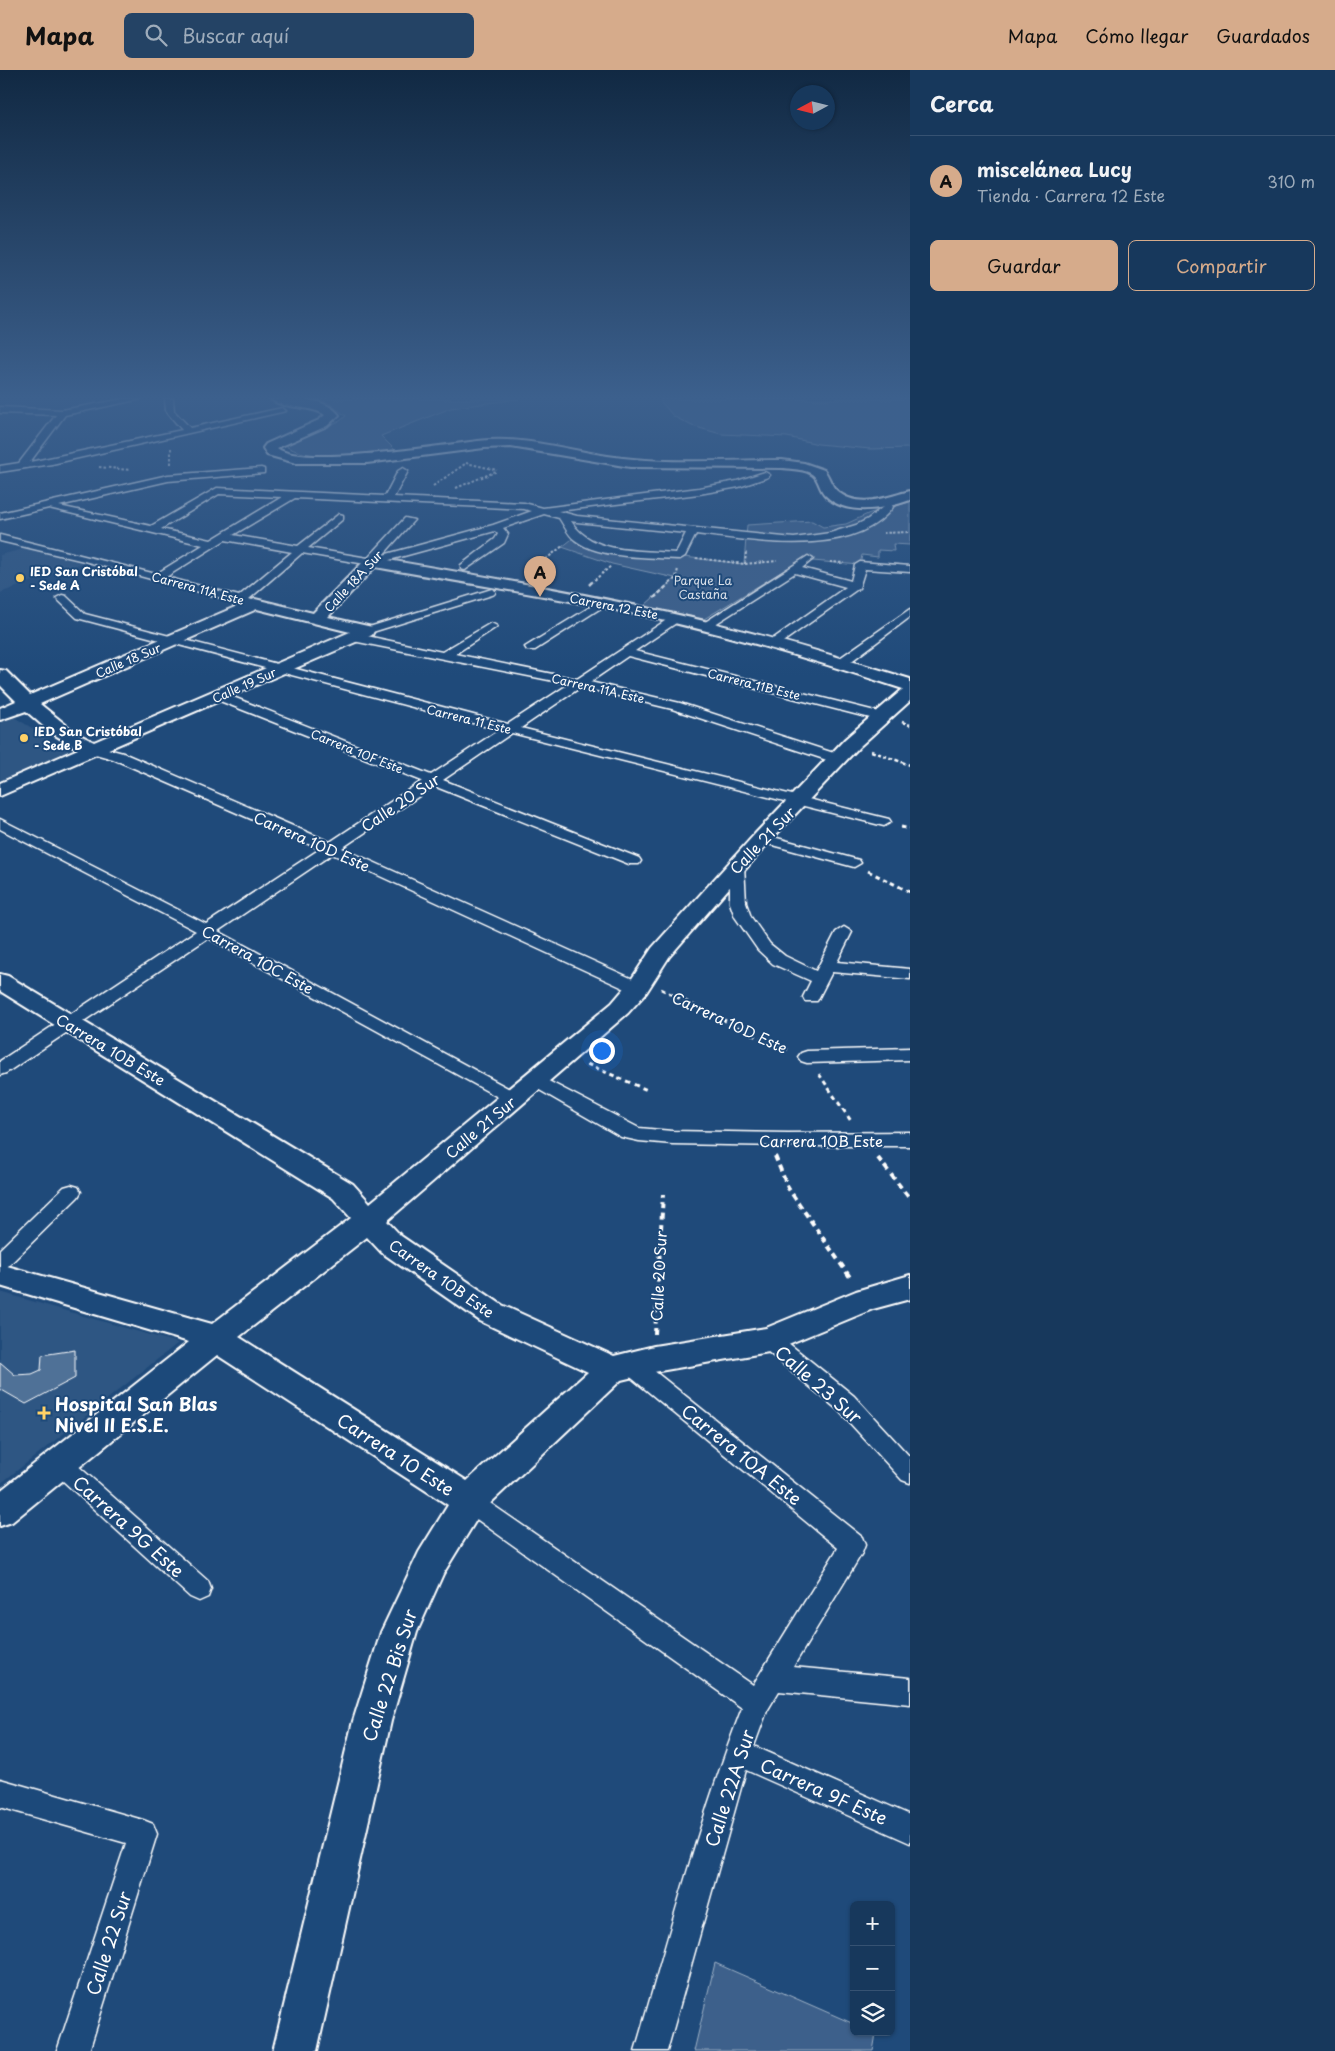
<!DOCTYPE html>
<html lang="es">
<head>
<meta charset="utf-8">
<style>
  body { margin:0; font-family:"Playpen Sans",sans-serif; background:#244365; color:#f1f3f6 }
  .controls { position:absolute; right:15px; bottom:15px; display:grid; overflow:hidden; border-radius:8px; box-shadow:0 1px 4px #0004 }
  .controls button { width:45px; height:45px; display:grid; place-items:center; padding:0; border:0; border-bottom:1px solid #365272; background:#17385c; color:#f1f3f6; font:25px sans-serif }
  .compass { position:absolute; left:790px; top:15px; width:45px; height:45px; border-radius:50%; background:#17385c; box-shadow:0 1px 4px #0004; rotate:263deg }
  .you { position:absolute; left:601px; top:980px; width:18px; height:18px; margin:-12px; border:4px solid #fff; border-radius:50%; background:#1a73e8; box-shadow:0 0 0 8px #1a73e833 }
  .badge { display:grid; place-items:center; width:32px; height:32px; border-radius:50%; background:#d6ab8b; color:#111; font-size:16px; font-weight:700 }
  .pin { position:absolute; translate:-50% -41px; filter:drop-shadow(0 1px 2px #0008) }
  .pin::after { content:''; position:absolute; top:26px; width:18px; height:15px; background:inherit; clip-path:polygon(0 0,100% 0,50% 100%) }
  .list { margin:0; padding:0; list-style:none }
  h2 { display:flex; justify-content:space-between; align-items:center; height:65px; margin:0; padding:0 20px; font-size:21px }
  h2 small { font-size:16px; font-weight:400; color:#9eacbb }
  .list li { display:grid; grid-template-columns:32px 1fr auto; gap:15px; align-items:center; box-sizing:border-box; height:90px; padding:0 20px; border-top:1px solid #365272 }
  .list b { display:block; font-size:19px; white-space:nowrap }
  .list p { margin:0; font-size:16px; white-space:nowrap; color:#9eacbb }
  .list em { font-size:16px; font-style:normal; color:#9eacbb }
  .actions { display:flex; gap:10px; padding:15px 20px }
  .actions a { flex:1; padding:11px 0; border:1px solid #d6ab8b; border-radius:8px; text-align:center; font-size:18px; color:#d6ab8b }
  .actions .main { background:#d6ab8b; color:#111 }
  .icon { flex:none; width:28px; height:28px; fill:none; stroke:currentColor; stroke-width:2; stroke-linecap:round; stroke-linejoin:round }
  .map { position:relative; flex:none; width:910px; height:1981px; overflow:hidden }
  header { display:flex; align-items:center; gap:30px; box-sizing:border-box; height:70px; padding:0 25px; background:#d6ab8b; color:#111 }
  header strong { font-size:24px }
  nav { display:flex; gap:28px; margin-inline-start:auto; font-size:18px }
  .search { width:350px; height:45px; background:#244365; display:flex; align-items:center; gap:12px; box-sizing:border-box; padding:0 18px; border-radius:8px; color:#9eacbb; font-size:19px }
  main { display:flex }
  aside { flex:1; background:#17385c }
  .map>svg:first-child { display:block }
</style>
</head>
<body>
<header>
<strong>Mapa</strong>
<div class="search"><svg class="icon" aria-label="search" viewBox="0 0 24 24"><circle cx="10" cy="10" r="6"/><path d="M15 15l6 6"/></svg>Buscar aquí</div>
<nav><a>Mapa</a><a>Cómo llegar</a><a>Guardados</a></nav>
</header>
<main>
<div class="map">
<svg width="910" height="1981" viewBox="0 0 910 1981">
  <rect width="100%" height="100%" fill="#1f4a7a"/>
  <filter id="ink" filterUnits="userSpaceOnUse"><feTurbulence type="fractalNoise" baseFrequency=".02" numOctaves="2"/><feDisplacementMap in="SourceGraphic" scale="10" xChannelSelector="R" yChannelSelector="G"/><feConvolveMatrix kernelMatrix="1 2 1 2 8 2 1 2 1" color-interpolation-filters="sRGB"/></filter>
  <g filter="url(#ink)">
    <path fill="#2e5683" d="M28 478 82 493 0 523V485Z
      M14 647 71 682 0 713V653Z
      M0 1222 178 1273 0 1414Z"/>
    <path fill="#3c618b" stroke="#9eb0c5" d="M301 329H519L451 338 381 366 397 382C362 385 319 393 287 377L288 371 340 351 346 346 327 332Z
      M659 329H910V378L870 379 818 374 787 367 721 364 692 356 673 346Z
      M910 432V475L893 474 894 481 878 480V487L862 485 860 495 801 490 704 549 644 536 675 508 612 494 562 477 576 466 598 477 744 494 747 455 812 451 823 457 846 454 870 443Z
      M715 1893 854 1954V1962L876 1964 873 1981H694Z"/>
    <path fill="#507197" stroke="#fff" d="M75 1280V1308L26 1334 0 1319V1292L15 1305 32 1304 41 1300 42 1285Z"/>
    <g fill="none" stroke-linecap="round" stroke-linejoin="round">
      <defs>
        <path id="lane" d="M366 561 492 522"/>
        <path id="street" d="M124 329H141L65 345 30 392 182 360 166 341 165 329H173L174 341 190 358 282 338 286 341 52 394 0 402V396L19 393 56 345 0 343V337L62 340Z
          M261 398 264 399V403L168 411 59 436 151 456 217 418 385 426 398 401 403 398 408 401 394 427 524 433 543 438 699 418 737 411 765 402 770 405 768 407 739 417 699 424 558 441 577 446 794 468 830 463 856 455 868 449 883 437 882 432H890L893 437C854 490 751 470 696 464L685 486 680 489C650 487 599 489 575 470 568 465 564 455 559 448L544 444 503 458 508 464 504 473 465 500 461 499V495L495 469 498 464 495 461 371 495 302 483 249 529 259 532V536L255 537 84 491 0 471V465L156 504 203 475 49 438 0 449V443L168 405ZM219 424 282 427 211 470 161 459ZM295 428 524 439 532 441 493 455 383 485 414 450 405 448 368 488 308 478 343 449V445L339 444 298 476 233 465ZM571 451 577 452 686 463 676 483C641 480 592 485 571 451ZM225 470 292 482 239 526 166 507Z
          M808 486 813 489 802 498 851 511 855 495 860 492 910 496V502L865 499 859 518 777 576 773 577 767 573 846 517 795 503 709 558 705 559 699 556Z
          M62 525 66 526 85 544 508 654 569 614 353 571 347 567 353 563 442 582 491 553 497 556 495 558 455 584 577 609 671 547H679V551L635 581 887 644 888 647 882 651 628 586 590 612 680 633 843 686 845 689 843 692H833L672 639 581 617 521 658 889 749 891 752 884 756 512 663 443 710 639 788 641 791 639 794H629L434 716 342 778 644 914 646 918 644 922H632L332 784 218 861 519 1024 522 1028 519 1032 513 1034 507 1032 208 868 6 1003 0 1005V991L196 861 0 759V749L206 854 320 779 113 689 88 682 86 679 88 676 93 675 123 683 330 772 422 711 215 629 213 626 215 623H223L431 705 499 660 77 548 56 528Z
          M600 531 606 534 604 536 535 580H527L525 577Z
          M910 539V547L845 596H837L835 593 837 590Z
          M762 764 859 790 861 793 854 797 757 771 755 768 757 765Z
          M737 791 744 795 746 833 751 847 770 874 785 886 816 901 836 862 844 857 852 862 837 892 910 899V909L832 902 817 931H805L803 927 811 911 773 894 758 880 735 847 730 833V795Z
          M910 978V990L807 993 801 991 798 987 801 983 807 981Z
          M535 1004 639 1058 672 1061 788 1063 910 1062V1076H788L672 1074 639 1071 621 1067 529 1014 526 1010 529 1006Z
          M71 1115 78 1117 81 1122 78 1127 7 1197 0 1199V1179L64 1117Z
          M769 1261 777 1264 854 1326 910 1387V1413L902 1410 838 1340 761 1276 758 1270 761 1264Z
          M630 1285 638 1288 862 1467 865 1475 862 1483 793 1597 910 1608V1634L779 1621 767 1641 754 1676 910 1745V1773L746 1700 667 1981H635C669 1866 699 1750 742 1638L461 1438 457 1431 461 1424 469 1420 477 1424 753 1615 838 1478 622 1300 619 1294 622 1288Z
          M59 1383 67 1386 208 1511 211 1519 208 1527 199 1531 190 1527 51 1400 48 1393 51 1386Z
          M0 1709 143 1750 153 1754 157 1764 89 1981H57L126 1773 0 1737Z"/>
        <path id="secondary" d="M271 329C292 328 325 327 339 345L327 356 277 378C300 398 443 375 478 371 528 365 574 383 623 388 673 394 731 390 782 390L804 393 824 400C829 406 831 415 836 420 857 440 886 427 910 421V430C885 439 846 447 825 425 820 420 819 412 815 407 809 399 792 399 782 398L630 397 511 377 484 378 367 393H296L267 385 263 378 266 374 319 350 325 345C311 335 281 339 271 329Z
          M371 487C469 504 568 520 665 542 748 560 829 584 910 609V631L859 677 769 772 669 887 646 923 628 943 387 1151 401 1166 502 1235 614 1286 654 1276 766 1258 856 1221 910 1205V1229L873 1239 769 1282 654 1302 621 1310 481 1442 443 1504 417 1562 391 1651 317 1981H273L353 1651 381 1562 419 1482 448 1435 217 1285 12 1452 0 1456V1421L189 1272 0 1216V1194L212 1254 351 1148 333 1128 0 921V904L8 906 353 1114 370 1133 612 933 629 913 652 878 755 764 845 669 903 619C825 593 746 570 666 551 570 529 472 514 375 497L328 547 372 557 374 561 372 565 0 726V713L78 679 50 662 26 641 0 650V638L16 631 0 615V600L6 601 30 625 249 531 255 529 313 543 366 489ZM257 539 350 562 94 672 76 663 40 634ZM367 1167 381 1182 480 1251 588 1302 467 1411 239 1267Z"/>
      </defs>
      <use href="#lane" stroke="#fff" stroke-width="9"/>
      <use href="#street" stroke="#fff" stroke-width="3"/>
      <use href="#secondary" stroke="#fff" stroke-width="4"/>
      <path stroke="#fff" stroke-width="2" stroke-dasharray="2.5 2" stroke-linecap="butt" d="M171 378V394
        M466 393 497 400
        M99 397 130 400
        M433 416 465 394
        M456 418 497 401
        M883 463 910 462
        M696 488 745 494 777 491
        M830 492 844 493
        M745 494 746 482
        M528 503 564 475
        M591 513 611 496
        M670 513 676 508 678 499"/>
      <path stroke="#fff" stroke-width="2.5" stroke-dasharray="4 2.5" stroke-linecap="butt" d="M589 515 592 512
        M654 528 671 512
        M902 652 910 655
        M871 681 910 695"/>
      <path stroke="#fff" stroke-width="3" stroke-dasharray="4.5 4" stroke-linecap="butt" d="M901 757 910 759
        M868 801 910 822
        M661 919 772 974 789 980
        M587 994 647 1020
        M819 1004 851 1051"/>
      <path stroke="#fff" stroke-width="4" stroke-dasharray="6 4.5" stroke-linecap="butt" d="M775 1086 788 1118 852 1210
        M878 1088 910 1129
        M655 1264 663 1124"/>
      <use href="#lane" stroke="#1f4a7a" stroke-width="6"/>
      <use href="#street" fill="#1f4a7a" fill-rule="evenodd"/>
      <use href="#secondary" fill="#1f4a7a" fill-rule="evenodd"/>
    </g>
  </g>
  <linearGradient id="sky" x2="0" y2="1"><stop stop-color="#112943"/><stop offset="0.54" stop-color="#3c608d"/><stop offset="1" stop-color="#3c608d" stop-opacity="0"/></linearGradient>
  <rect width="910" height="606" fill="url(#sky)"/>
  <g fill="#ffd166" stroke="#1f4a7a" stroke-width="2">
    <circle cx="20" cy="508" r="5"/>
    <circle cx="24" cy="668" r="5"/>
    <path d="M41.5 1335.5h5v5h5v5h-5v5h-5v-5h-5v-5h5z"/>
  </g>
  <g text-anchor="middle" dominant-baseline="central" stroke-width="4" stroke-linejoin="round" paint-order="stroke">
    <g font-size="12" font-weight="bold" fill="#fff" stroke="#1f4a7a" text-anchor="start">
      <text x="30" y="501">IED San Cristóbal<tspan x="30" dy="14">- Sede A</tspan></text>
      <text x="34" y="661">IED San Cristóbal<tspan x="34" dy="14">- Sede B</tspan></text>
    </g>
    <g font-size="12" fill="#d8dfe8" stroke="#1f4a7a">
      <text x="703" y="510">Parque La<tspan x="703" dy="14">Castaña</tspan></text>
    </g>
    <g font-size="12" fill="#fff" stroke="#1f4a7a">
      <text transform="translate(353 511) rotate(-47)">Calle 18A Sur</text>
      <text transform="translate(198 518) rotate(15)">Carrera 11A Este</text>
      <text transform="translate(614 536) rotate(11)">Carrera 12 Este</text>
      <text transform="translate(128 590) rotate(-23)">Calle 18 Sur</text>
      <text transform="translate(754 614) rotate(14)">Carrera 11B Este</text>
      <text transform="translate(244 615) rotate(-24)">Calle 19 Sur</text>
      <text transform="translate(598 618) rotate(13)">Carrera 11A Este</text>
      <text transform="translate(469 649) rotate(14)">Carrera 11 Este</text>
      <text transform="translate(357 681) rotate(22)">Carrera 10F Este</text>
    </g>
    <g font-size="15" fill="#fff" stroke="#1f4a7a">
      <text transform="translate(400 732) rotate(-34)">Calle 20 Sur</text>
      <text transform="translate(762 770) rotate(-46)">Calle 21 Sur</text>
      <text transform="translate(312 771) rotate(24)">Carrera 10D Este</text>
      <text transform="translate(258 889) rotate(29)">Carrera 10C Este</text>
      <text transform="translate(730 952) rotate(25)">Carrera 10D Este</text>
      <text transform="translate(111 979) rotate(31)">Carrera 10B Este</text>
      <text transform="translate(480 1057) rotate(-40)">Calle 21 Sur</text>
      <text x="821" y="1070">Carrera 10B Este</text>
      <text transform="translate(658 1206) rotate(-87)">Calle 20 Sur</text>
      <text transform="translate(442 1208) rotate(35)">Carrera 10B Este</text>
    </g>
    <g font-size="18" fill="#fff" stroke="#1f4a7a">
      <text transform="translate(819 1314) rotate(41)">Calle 23 Sur</text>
      <text transform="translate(396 1384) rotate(33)">Carrera 10 Este</text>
      <text transform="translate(742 1384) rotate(39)">Carrera 10A Este</text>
      <text transform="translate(129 1456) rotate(42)">Carrera 9G Este</text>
      <text transform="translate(389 1605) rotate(-72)">Calle 22 Bis Sur</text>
      <text transform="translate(729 1718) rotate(-72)">Calle 22A Sur</text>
      <text transform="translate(824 1721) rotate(24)">Carrera 9F Este</text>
      <text transform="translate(108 1873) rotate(-72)">Calle 22 Sur</text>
    </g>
    <g font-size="18" font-weight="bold" fill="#fff" stroke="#1f4a7a" text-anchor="start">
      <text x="55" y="1333">Hospital San Blas<tspan x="55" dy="21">Nivel II E.S.E.</tspan></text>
    </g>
  </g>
</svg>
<div class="controls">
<button>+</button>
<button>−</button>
<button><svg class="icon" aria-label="layers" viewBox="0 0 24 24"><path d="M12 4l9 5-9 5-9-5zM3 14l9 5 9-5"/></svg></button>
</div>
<svg class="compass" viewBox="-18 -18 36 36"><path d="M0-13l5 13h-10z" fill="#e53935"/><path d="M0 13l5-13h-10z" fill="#9eacbb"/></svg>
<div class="you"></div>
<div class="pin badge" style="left:540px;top:527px">A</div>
</div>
<aside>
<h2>Cerca<small></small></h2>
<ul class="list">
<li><span class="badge">A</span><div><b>miscelánea Lucy</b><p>Tienda · Carrera 12 Este</p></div><em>310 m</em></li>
</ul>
<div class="actions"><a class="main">Guardar</a><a>Compartir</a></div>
</aside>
</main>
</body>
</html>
